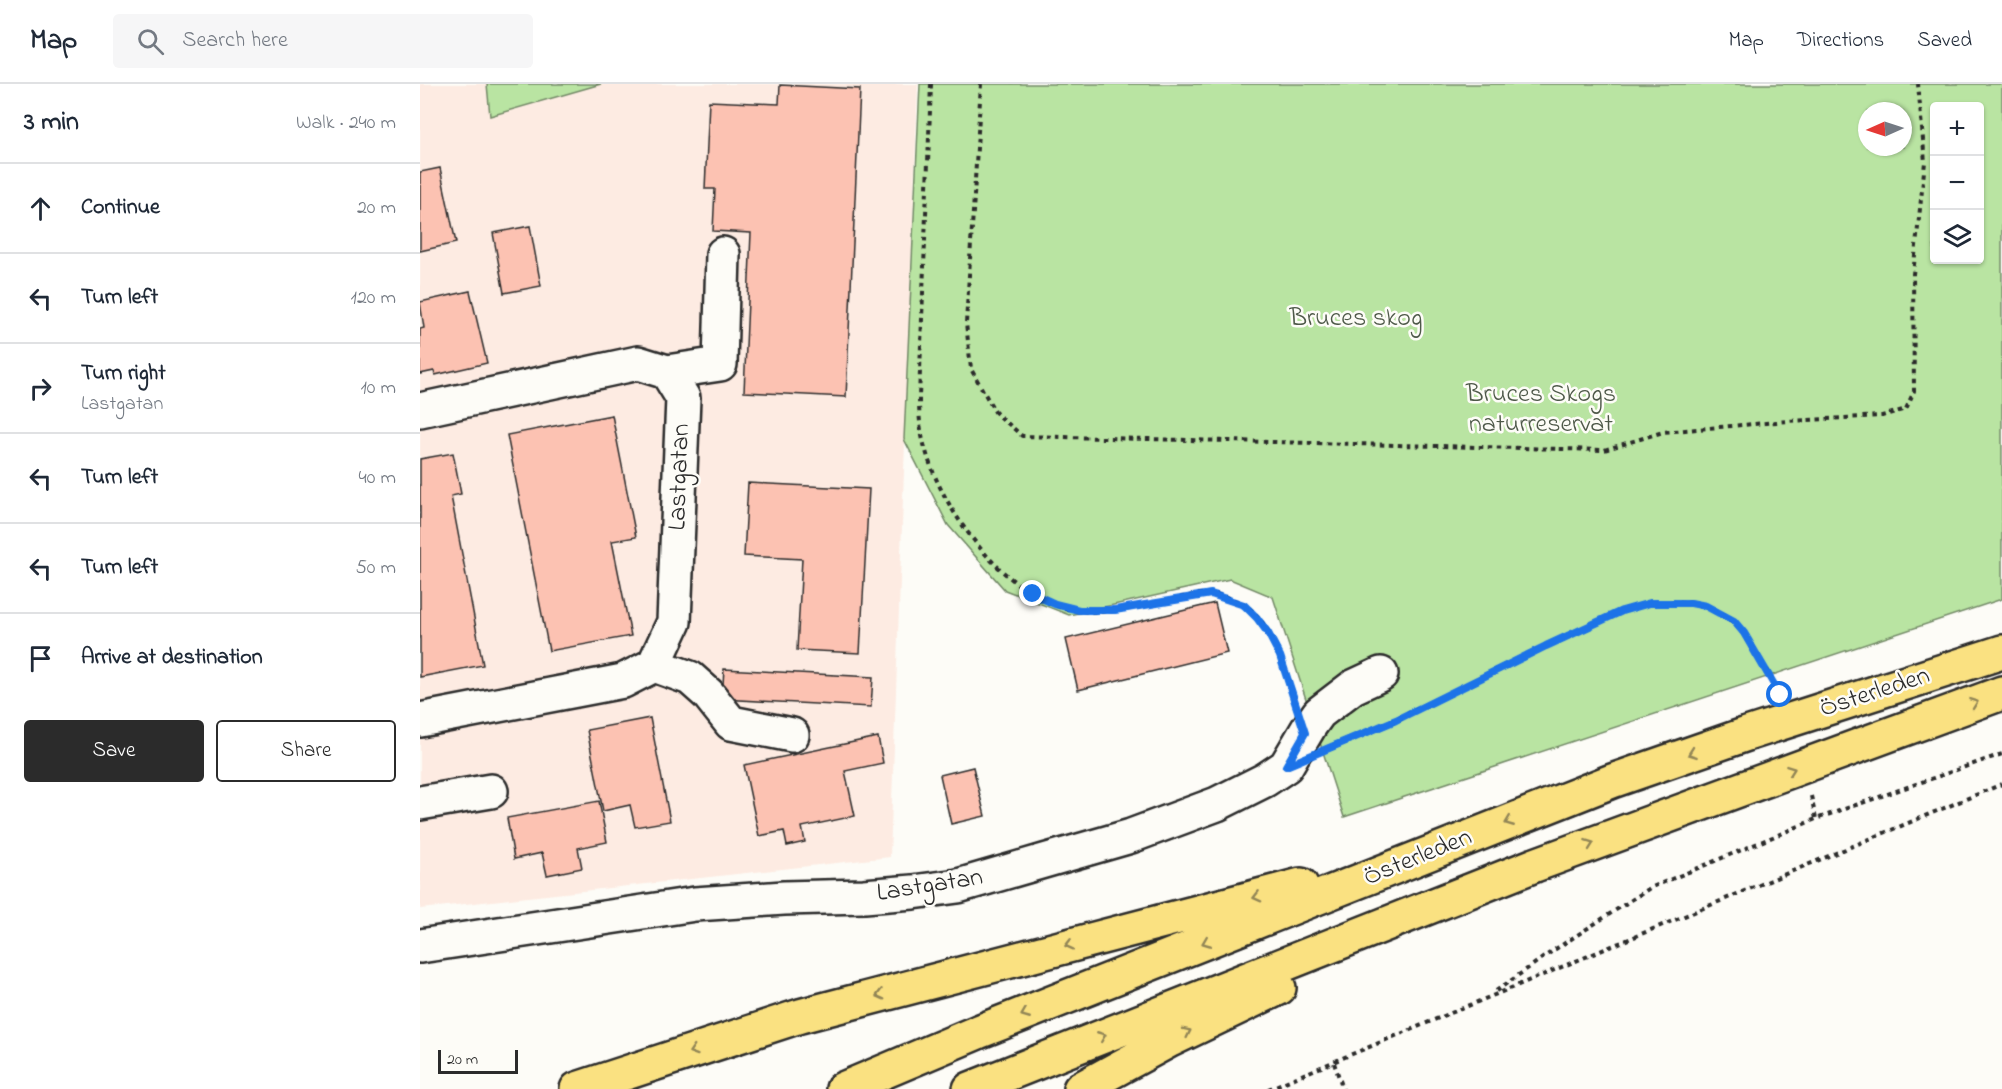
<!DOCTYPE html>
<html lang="en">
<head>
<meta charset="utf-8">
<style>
  body { margin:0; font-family:"Indie Flower",sans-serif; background:#f6f6f7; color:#1f2937 }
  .controls { position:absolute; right:18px; top:18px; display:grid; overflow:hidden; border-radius:6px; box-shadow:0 2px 4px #0004 }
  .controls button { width:54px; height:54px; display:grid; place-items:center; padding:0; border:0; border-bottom:2px solid #e0e1e3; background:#fff; color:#1f2937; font:30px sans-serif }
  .compass { position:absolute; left:1438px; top:18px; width:54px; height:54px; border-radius:50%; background:#fff; box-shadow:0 2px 4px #0004; rotate:267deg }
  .scale { position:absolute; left:18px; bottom:15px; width:80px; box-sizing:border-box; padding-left:6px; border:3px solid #2b2b2b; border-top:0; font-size:16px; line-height:21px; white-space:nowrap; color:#2b2b2b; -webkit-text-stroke:4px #fdfcf7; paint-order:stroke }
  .stop { position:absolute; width:18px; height:18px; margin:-14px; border:4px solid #1a73e8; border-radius:50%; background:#fff }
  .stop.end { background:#1a73e8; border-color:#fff; box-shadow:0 2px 6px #0008 }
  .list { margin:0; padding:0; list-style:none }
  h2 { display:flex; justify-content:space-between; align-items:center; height:78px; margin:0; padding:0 24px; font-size:26px }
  h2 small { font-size:20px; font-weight:400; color:#747a83 }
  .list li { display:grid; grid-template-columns:39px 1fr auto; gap:18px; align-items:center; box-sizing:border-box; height:90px; padding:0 24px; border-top:2px solid #e0e1e3 }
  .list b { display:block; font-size:22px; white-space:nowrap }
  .list p { margin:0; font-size:20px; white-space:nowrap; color:#747a83 }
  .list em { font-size:20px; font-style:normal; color:#747a83 }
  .actions { display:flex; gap:12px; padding:18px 24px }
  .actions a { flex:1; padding:14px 0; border:2px solid #2b2b2b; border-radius:6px; text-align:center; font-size:21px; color:#2b2b2b }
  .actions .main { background:#2b2b2b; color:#fff }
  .icon { flex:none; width:33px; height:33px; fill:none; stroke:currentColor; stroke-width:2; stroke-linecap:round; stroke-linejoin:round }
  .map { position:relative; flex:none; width:1582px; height:1005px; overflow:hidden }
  header { display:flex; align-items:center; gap:36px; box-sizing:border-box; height:84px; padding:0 30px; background:#fff; border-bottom:2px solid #e0e1e3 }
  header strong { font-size:28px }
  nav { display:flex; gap:33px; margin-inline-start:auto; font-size:21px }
  .search { width:420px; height:54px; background:#f6f6f7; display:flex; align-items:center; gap:15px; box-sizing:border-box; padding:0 21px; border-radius:6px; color:#747a83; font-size:22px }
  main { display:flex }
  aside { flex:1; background:#fff }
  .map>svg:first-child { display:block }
</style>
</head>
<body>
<header>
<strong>Map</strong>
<div class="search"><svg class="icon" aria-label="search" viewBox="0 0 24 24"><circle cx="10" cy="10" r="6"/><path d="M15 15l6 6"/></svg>Search here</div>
<nav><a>Map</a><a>Directions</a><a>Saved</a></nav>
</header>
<main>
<aside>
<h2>3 min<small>Walk · 240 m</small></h2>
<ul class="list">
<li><svg class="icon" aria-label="ahead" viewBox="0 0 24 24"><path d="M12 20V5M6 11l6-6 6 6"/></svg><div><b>Continue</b></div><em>20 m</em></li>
<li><svg class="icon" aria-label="left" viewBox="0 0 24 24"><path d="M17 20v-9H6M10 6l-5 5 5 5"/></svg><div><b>Turn left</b></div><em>120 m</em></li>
<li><svg class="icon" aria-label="right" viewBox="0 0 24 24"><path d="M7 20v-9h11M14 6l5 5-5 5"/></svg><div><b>Turn right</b><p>Lastgatan</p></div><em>10 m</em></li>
<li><svg class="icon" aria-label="left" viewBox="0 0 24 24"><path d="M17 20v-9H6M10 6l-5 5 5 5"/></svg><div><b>Turn left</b></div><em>40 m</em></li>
<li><svg class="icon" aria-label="left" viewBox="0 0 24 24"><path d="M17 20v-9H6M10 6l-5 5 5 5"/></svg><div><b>Turn left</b></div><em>50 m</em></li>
<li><svg class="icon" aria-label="arrive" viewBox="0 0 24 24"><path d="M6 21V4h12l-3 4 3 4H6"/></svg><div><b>Arrive at destination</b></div></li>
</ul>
<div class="actions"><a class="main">Save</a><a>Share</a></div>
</aside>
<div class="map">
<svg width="1582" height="1005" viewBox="0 0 1582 1005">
  <rect width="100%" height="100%" fill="#fdfcf7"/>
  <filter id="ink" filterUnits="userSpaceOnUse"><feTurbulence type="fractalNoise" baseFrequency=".0167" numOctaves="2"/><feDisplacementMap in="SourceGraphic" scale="12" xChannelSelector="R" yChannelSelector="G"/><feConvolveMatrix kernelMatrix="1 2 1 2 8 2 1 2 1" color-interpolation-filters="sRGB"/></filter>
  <g filter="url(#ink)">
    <path fill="#fdebe2" d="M0 0H498L470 773 0 825Z"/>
    <path fill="#b9e4a2" stroke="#728866" stroke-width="1.5" fill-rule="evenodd" d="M67 0H181L70 32Z
      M500 0H1582V515L924 733 853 513 810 495 649 531 585 506 528 441 484 355ZM1514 22H1560V176H1514ZM1447 27H1483V63H1447Z"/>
    <path fill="#fcc2b2" stroke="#2b2b2b" stroke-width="1.5" d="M360 1 440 5 426 313 324 308 331 149 293 147 295 105H285L289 17 359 20Z
      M20 84 36 159 0 167V88Z
      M110 142 121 202 84 209 73 149Z
      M50 207 67 279 15 291 14 287 0 290V245L4 244 0 218Z
      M192 331 216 453 192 457 211 552 129 567 87 351Z
      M33 369 41 410 31 412 63 581 0 593V375Z
      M328 399 449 405 440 569 377 566 382 475 324 472Z
      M795 519 807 569 658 606 646 555Z
      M304 585 453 593 451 623 302 615Z
      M230 634 250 737 215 743 210 721 183 727 167 646Z
      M458 653 463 679 425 687 435 732 382 743 385 758 367 762 364 747 339 752 324 681Z
      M553 683 565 732 531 740 520 691Z
      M179 717 187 758 158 764 162 784 127 791 122 769 94 775 87 734Z"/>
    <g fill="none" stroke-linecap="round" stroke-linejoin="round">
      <defs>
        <path id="minor" d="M247 288 300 280 303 170
          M0 326 218 279 247 288 263 314 254 538 234 581 203 597 0 636
          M234 581 270 594 288 610 311 639 372 651
          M0 719 71 707
          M0 862 275 820 364 814 444 812 493 808 538 802 624 777 711 752 797 720 845 696 866 682 889 643 899 629 933 603 961 590"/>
        <path id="major" d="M157 1005 380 932 881 801
          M423 1005 558 948 1192 697 1327 650 1582 568
          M550 1005 1115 781 1582 609
          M660 1005 750 956 859 904"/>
      </defs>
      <use href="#minor" stroke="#2b2b2b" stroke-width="38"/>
      <use href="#major" stroke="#2b2b2b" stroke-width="38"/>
      <path stroke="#2b2b2b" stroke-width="4" stroke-dasharray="4.5 4.5" stroke-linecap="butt" d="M511 0 499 313C499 332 500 349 506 367 523 429 591 521 661 527 689 529 718 523 746 517 761 514 777 509 792 510 802 511 813 516 822 520 850 534 865 586 874 614
        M561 0 546 239 551 285 575 328 602 352 1184 366 1243 348 1368 337 1462 332 1486 325 1494 307 1493 190 1505 78 1498 0
        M912 663 976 636 1126 562 1202 527 1230 519H1271L1286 522 1313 537 1324 549 1360 610
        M1391 712 1396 735 1582 670
        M1076 907 1134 866 1230 804 1396 735
        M914 979 923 1005
        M848 1005 1582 700"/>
      <use href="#minor" stroke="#fdfcf7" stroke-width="33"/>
      <use href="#major" stroke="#fae181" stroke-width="33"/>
    </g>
    <defs><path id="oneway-chevron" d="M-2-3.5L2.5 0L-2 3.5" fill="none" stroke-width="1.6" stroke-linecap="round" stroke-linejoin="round" transform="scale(1.5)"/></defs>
    <g stroke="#928656">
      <use href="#oneway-chevron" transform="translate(1554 619) rotate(-20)"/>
      <use href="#oneway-chevron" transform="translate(1272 669) rotate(160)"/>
      <use href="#oneway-chevron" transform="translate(1371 686) rotate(-20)"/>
      <use href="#oneway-chevron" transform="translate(1089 738) rotate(158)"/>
      <use href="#oneway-chevron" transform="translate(1170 760) rotate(-20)"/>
      <use href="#oneway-chevron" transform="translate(837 813) rotate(166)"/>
      <use href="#oneway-chevron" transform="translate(786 858) rotate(158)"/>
      <use href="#oneway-chevron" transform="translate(649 861) rotate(166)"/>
      <use href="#oneway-chevron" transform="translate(460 911) rotate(165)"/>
      <use href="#oneway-chevron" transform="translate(605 930) rotate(158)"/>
      <use href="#oneway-chevron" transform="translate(767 948) rotate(-26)"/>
      <use href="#oneway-chevron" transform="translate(682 952) rotate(-22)"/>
      <use href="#oneway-chevron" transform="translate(273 967) rotate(162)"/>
    </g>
  </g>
  <g fill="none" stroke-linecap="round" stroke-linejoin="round" filter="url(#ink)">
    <path stroke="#1a73e8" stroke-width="8" d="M613 510 635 520 659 526H695L791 510 824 521 837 534 848 549 860 572 885 649 866 682 976 636 1126 562 1202 527 1230 519H1271L1286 522 1314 537 1324 549 1360 611"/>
  </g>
  <g text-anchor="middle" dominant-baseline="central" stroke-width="5" stroke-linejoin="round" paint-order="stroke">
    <g font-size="26" fill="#4e5949" stroke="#fdfcf7">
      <text x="936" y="235">Bruces skog</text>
      <text x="1121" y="311">Bruces Skogs<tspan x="1121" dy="30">naturreservat</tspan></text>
    </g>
    <g font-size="26" fill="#2b2b2b" stroke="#fdfcf7">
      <text transform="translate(260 393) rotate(-88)">Lastgatan</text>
      <text transform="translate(1455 609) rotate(-18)">Österleden</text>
      <text transform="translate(998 774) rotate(-22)">Österleden</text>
      <text transform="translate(510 802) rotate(-9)">Lastgatan</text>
    </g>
  </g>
</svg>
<div class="controls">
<button>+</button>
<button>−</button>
<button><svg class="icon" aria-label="layers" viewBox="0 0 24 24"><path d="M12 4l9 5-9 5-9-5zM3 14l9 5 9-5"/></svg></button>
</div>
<svg class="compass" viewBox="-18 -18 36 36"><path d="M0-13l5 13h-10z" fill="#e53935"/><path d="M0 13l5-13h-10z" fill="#747a83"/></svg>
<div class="scale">20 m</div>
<div class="stop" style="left:1360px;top:611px"></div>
<div class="stop end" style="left:613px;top:510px"></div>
</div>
</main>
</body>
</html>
